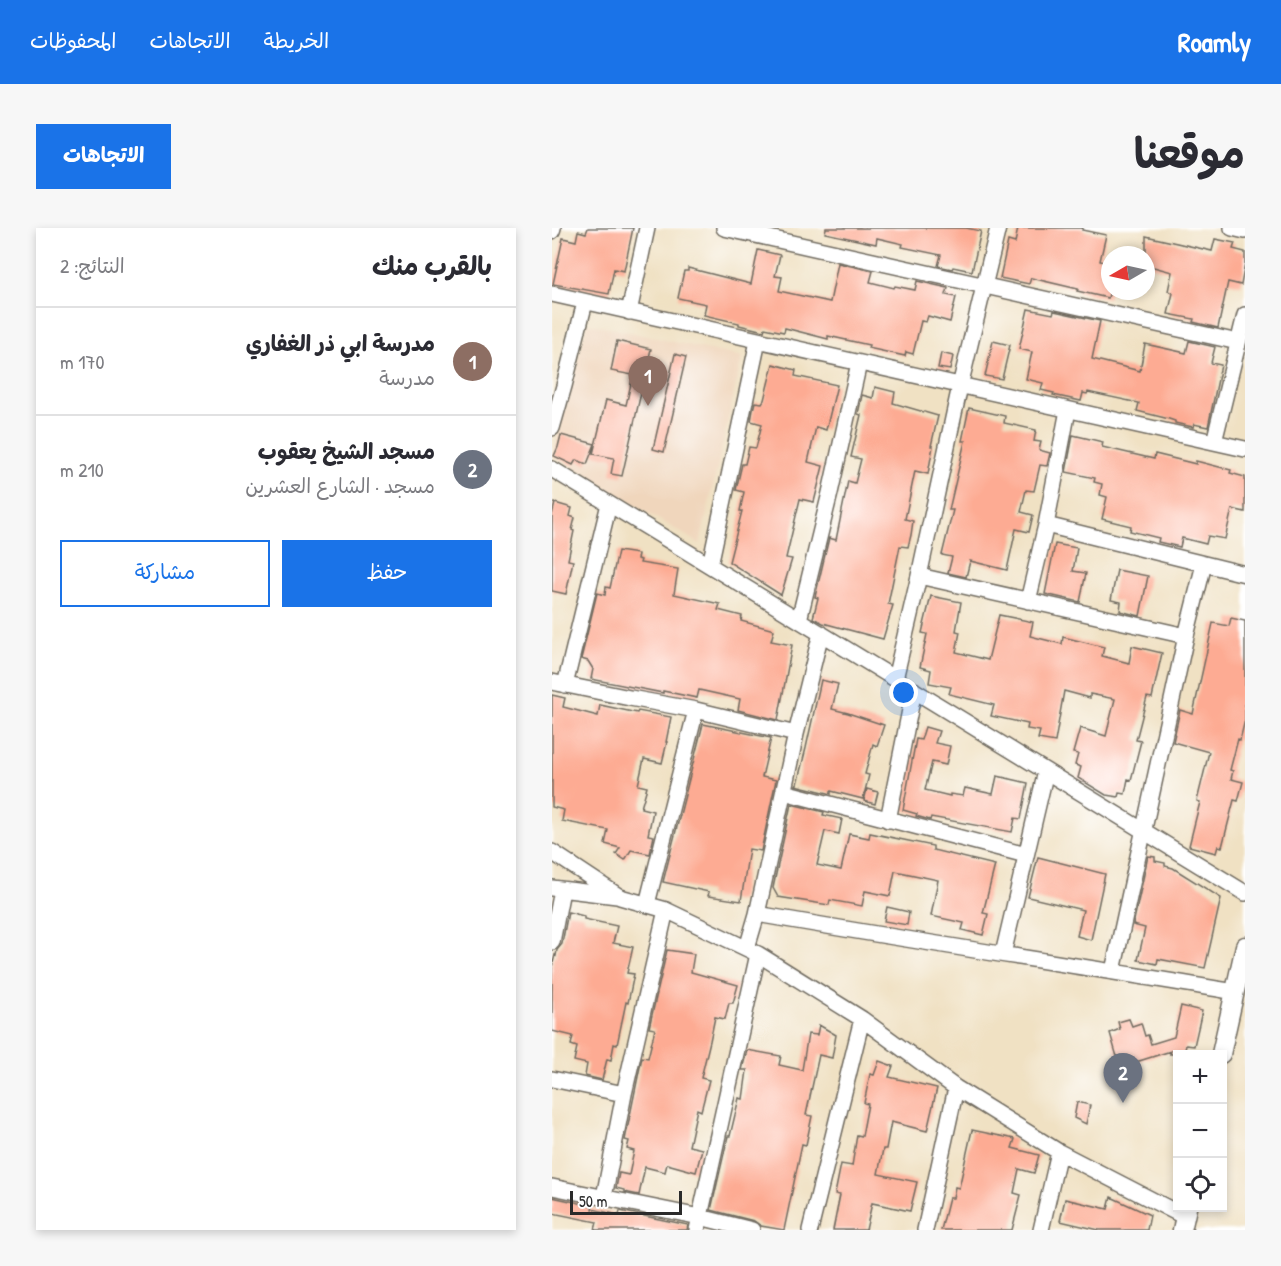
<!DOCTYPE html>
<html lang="ar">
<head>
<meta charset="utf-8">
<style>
  body { margin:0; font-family:"Patrick Hand","Playpen Sans Arabic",sans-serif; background:#f7f7f7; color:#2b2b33; direction:rtl }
  .controls { position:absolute; right:18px; bottom:18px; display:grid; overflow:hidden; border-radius:0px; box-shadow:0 3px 9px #0003 }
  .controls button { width:54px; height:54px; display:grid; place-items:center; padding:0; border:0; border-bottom:2px solid #e1e1e2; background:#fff; color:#2b2b33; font:30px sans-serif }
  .compass { position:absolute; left:549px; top:18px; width:54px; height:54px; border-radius:50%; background:#fff; box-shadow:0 3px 9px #0003; rotate:261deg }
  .scale { position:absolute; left:18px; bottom:15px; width:112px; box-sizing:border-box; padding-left:6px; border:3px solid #2b2b2b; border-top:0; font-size:16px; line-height:21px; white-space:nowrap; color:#2b2b2b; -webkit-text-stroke:4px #fff; paint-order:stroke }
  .you { position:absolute; left:352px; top:465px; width:21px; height:21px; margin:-15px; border:4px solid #fff; border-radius:50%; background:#1a73e8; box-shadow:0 0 0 9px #1a73e833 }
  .badge { display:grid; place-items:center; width:39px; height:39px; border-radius:50%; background:#1a73e8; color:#fff; font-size:20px; font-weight:700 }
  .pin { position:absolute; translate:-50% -50px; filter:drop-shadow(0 2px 3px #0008) }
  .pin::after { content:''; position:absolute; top:32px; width:21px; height:18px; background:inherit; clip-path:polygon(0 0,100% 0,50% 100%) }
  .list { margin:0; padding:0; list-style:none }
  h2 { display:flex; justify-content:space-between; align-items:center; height:78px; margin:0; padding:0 24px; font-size:26px }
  h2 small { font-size:20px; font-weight:400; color:#7c7c81 }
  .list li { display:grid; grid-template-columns:39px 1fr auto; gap:18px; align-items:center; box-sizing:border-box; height:108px; padding:0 24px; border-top:2px solid #e1e1e2 }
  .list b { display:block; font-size:22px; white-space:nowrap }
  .list p { margin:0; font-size:20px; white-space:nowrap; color:#7c7c81 }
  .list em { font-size:20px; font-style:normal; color:#7c7c81 }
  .actions { display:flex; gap:12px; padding:18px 24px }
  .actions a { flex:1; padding:14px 0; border:2px solid #1a73e8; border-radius:0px; text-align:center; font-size:21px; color:#1a73e8 }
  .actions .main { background:#1a73e8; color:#fff }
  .icon { flex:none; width:33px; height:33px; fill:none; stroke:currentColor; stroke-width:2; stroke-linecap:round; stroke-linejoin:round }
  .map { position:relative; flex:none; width:693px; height:1002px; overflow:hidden; direction:ltr; border-radius:0px }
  header { display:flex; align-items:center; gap:36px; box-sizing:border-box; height:84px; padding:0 30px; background:#1a73e8; color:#fff }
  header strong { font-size:28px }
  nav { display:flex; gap:33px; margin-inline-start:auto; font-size:21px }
  .intro { display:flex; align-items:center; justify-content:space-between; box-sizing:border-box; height:144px; padding:0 36px }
  h1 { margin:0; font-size:42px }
  .button { padding:15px 27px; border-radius:0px; background:#1a73e8; color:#fff; font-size:21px; font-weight:700 }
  main { display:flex; gap:36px; padding:0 36px }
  aside { flex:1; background:#fff; border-radius:0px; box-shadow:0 3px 9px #0003 }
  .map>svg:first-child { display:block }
</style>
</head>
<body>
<header>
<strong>Roamly</strong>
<nav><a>الخريطة</a><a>الاتجاهات</a><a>المحفوظات</a></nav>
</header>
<div class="intro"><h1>موقعنا</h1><a class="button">الاتجاهات</a></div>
<main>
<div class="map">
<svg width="693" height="1002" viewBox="0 0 693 1002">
  <rect width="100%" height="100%" fill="#fff"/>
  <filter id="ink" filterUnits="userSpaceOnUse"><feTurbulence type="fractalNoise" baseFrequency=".0167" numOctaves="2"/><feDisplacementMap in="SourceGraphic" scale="12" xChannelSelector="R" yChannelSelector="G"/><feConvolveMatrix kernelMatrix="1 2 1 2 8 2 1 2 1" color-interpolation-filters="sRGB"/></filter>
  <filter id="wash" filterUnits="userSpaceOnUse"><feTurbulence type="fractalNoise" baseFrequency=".008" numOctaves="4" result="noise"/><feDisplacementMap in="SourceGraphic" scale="24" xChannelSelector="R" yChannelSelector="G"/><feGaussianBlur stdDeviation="1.35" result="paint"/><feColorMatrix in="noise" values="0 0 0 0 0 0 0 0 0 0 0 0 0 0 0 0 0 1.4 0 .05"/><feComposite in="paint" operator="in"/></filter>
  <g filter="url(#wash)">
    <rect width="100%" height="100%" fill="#f0e1c3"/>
    <path fill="#f0d6bc" d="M35 95 190 129 148 316 1 228Z"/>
    <g id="blocks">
      <path fill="#fdab93" d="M36 0H81L72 43 62 41 57 66 1 56 11 10 24 13 26 3 34 5Z
        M274 0H414L429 3 420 43 401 39 400 41 386 38 389 27 350 19 351 16 325 10 324 16 273 5Z
        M466 0H531L530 2 554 7 548 33 558 35V62L556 70 525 63 526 61 479 50 477 56 448 50 456 13 463 15Z
        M594 8 660 23 663 11 683 15 681 21 693 24V36L689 57 676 54 666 100 641 94 642 91 616 86 621 65 616 63 620 44 594 37Z
        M206 22 228 27 223 48 230 49 227 63 278 74 286 35 321 43 318 54 342 60 343 58 363 62 365 53 396 60 394 67 404 69 398 94 376 88 374 94 369 93 361 126 354 124 353 128 316 120 317 117 276 108V111L233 100 232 104 213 100 212 103 187 97V95L152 87 154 76 126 70 132 43H136V40L199 56Z
        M476 81 501 86 502 83 548 93 540 131 588 143 593 116 634 125 637 113 663 119 659 135 669 137 656 199 642 196 641 199 623 195V193L617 191 585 183 587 175 536 164 535 166 531 165 529 173 501 167 502 165 489 162 491 155 474 151 480 124 467 121Z
        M65 113 99 121 70 248 59 246 62 230 41 226 54 172 74 177 81 147 59 143Z
        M441 113 458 117 450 151 433 148Z
        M389 125 401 128 398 142 386 140Z
        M123 126 134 129 112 224 101 221Z
        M221 136 244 142 243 148 285 157 274 202 264 199 256 234 271 238 262 274 248 271 234 330 240 331 229 367 177 334 190 283H188L192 264 184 262 190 236H193L197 219 204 220 210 196 199 193 201 182 203 174 210 175 212 172Z
        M323 159 343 164 341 175 386 188 379 218H381L376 246 363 243 353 291 361 293 359 307 356 319 348 318 336 376 341 377 331 411 271 395 261 390 266 370 263 369 277 310 284 312 296 253 303 255 309 231 299 229 309 187 306 186 310 167 321 170Z
        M417 180 453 188 452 195 484 202 482 213 489 214 487 222 498 225 495 238 488 237 482 263 474 262 469 284 481 287 477 304 464 301 455 342 418 333 414 349 396 345 400 329 390 327 401 282H397L413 213H410Z
        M9 207 43 216 35 236 24 232 21 237 2 228 6 219Z
        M521 207 551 214 550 219 602 231 603 226 644 236V233L679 242 678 245 693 249V284L680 281 673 311 656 308 654 316 630 310 628 319 606 314 607 310 578 303 579 298 550 291 555 269 548 267 550 256 542 254 543 250 514 244Z
        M3 275 20 280 18 288 23 290 20 302 22 303 16 332 21 333 14 366 0 363V287Z
        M503 316 525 320 521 343 534 345 528 374 493 366Z
        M66 323 86 326 85 331 89 332 88 335 126 341 122 366 168 376 166 382 190 388 189 393 222 402 219 413 240 417 226 492 186 482 188 471 147 462 145 470 111 463V465L39 451 41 441 36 433 29 431 45 365 53 367 54 359 58 360Z
        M565 342 596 348 588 388 568 383 569 374 559 372Z
        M379 368 409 374 404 403 408 404 404 424 436 432 447 387 481 394 478 408 510 416 511 409 552 419 550 428 577 435 580 418 610 425 600 470 595 469 584 512 589 513 579 552 576 551 573 566 567 565 566 569 554 567 526 550 529 539 523 537 526 526 521 525 528 500 554 508 563 471 538 466V470L512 463 503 514 486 511 488 503 475 501 476 496 439 488 442 477 397 466 399 459 377 455 379 442 368 439 375 406 370 405Z
        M679 390 693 393V492L688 512 686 511 678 542 681 543 679 551 691 554 686 573 682 572 670 619 666 618 664 625 637 618 648 574 645 573 657 524 621 514 628 482 641 486 661 395 677 398Z
        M269 452 286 456 280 481 296 485 332 497 325 518 321 516 313 546 317 547 311 571 279 563V566L276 565 243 557 245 556 254 520Z
        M0 467 13 470 11 479 46 488 48 477 85 485 86 483 119 489 114 514H115L110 535 92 531 86 557 95 559 89 580 101 583 96 607 102 608 98 626 79 622 73 632 64 626 68 620 53 616 56 602 10 593 12 582 0 579Z
        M151 496 219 510 210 549 224 552 209 623 197 621 189 673 156 668 157 664 111 654Z
        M373 499 387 503 383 515 398 518 394 537 380 534 373 562 398 568V566L411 568 413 560 441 566 445 548 476 555 469 591 463 590 460 604 379 589 378 592 364 588 365 586 351 582 364 511 369 512Z
        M315 561 326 564 323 576 312 573Z
        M239 576 272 584 271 587 290 591 287 606 273 603 265 637 289 642 297 606 317 610 318 605 381 618V622L443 637 431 685 436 686 431 707 410 702 412 695 379 688 386 652 343 643 338 668 313 663 310 678 278 672 277 677 226 669 221 660Z
        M596 628 603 629V633L613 635V638L621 640 669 670 653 740 606 731 605 736 586 732 593 700 581 697Z
        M486 629 553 646 539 712 525 708 531 682 476 669Z
        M335 679 357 684 355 697 332 693Z
        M16 684 32 688V691L65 698 61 715 81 719 75 745 82 746 76 775 74 774 65 817 62 816 59 832 55 831 50 852 33 848 35 836 22 833 25 819 19 817 21 808 0 803V739L3 727 4 728 5 722 10 716Z
        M115 722 142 726 139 744 186 757 181 775H177L173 791 163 789 158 813 149 850 157 852 149 883 145 881 137 918 150 921 144 944 115 936 113 944 93 939 87 967 72 964V962L64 960 67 945 77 947 82 923 75 921 77 913 73 912 90 829 96 830 103 801 97 800Z
        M629 778 650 783 642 818 634 817 632 826H618L619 823 568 839 558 805 568 801 566 794 577 791 580 798 589 795 593 808 596 807 599 816 622 809Z
        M267 797 284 807 280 830 267 827 254 887 260 888 254 917 250 916 232 1002 209 998 202 993 159 982 176 908H178L187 870 191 871 195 842H190L195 822 229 828 227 837 250 842 256 806 265 807Z
        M327 833 341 838 337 849 385 860 375 903 339 894 334 921H331L326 946 365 954 358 983 320 975 314 1002H281L288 967 283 966 289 936 300 938 305 907 310 908 316 876 312 875 318 846 322 847Z
        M525 874 538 877 534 896 522 890Z
        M420 902 463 911 460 920 487 927 482 945 467 941 462 965 469 967 460 1002H389L397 970H401L403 959 407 960Z
        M0 969 41 978 40 981 67 987 68 983 136 997 135 1002H43L45 994 0 985Z
        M559 969 598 987 595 1002H547L508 993 513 971 556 981Z"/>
    </g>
  </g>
  <g filter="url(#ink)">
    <use href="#blocks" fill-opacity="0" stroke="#706b60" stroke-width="1.5"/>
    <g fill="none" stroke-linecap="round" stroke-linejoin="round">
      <defs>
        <path id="minor" d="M172 0 686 114
          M680 0 693 3
          M0 3 1 0
          M0 66 693 221
          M77 84 95 0
          M0 200 12 158 33 74
          M662 214 693 87
          M0 241 693 665
          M494 297 693 346
          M158 337 206 113
          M367 348 634 408
          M476 373 494 297 516 182
          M247 392 278 265 307 135
          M343 451 367 348 408 158 446 0
          M0 454 78 470 144 482 244 506
          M13 457 57 276
          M232 564 474 627
          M336 592 362 462
          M0 624 68 669 114 682 206 726 310 791 404 860 507 924 633 989
          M0 660 65 668
          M95 676 144 482
          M205 686 244 506 269 405
          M0 714 10 662
          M195 720 205 686C364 714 524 737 683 764
          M451 726 494 543
          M561 743 634 408 652 336
          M0 851 72 866
          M0 959 148 989 200 1002
          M52 969 72 866 114 682
          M145 1002 206 726
          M258 1002 310 791
          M373 1002 404 860
          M489 1002 507 924"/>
        <path id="tertiary" d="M669 826 693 718
          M630 1002 635 980"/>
      </defs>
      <use href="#minor" stroke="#706b60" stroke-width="18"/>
      <use href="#tertiary" stroke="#706b60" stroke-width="21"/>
      <use href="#minor" stroke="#fff" stroke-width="15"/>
      <use href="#tertiary" stroke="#fff" stroke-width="18"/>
    </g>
  </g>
</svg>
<div class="controls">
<button>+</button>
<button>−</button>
<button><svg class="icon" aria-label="locate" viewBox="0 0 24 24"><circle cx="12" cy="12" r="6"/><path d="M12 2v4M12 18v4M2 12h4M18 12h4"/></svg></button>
</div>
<svg class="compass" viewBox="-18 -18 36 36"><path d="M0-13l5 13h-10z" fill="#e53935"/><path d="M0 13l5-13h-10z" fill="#7c7c81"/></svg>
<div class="scale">50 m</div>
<div class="you"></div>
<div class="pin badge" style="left:96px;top:178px;background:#8d6e63">1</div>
<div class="pin badge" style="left:571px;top:875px;background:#6b7280">2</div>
</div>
<aside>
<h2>بالقرب منك<small>النتائج: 2</small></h2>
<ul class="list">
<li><span class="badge" style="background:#8d6e63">1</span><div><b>مدرسة ابي ذر الغفاري</b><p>مدرسة</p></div><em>170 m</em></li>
<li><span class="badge" style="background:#6b7280">2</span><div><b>مسجد الشيخ يعقوب</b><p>مسجد · الشارع العشرين</p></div><em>210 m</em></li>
</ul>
<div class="actions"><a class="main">حفظ</a><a>مشاركة</a></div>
</aside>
</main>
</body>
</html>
